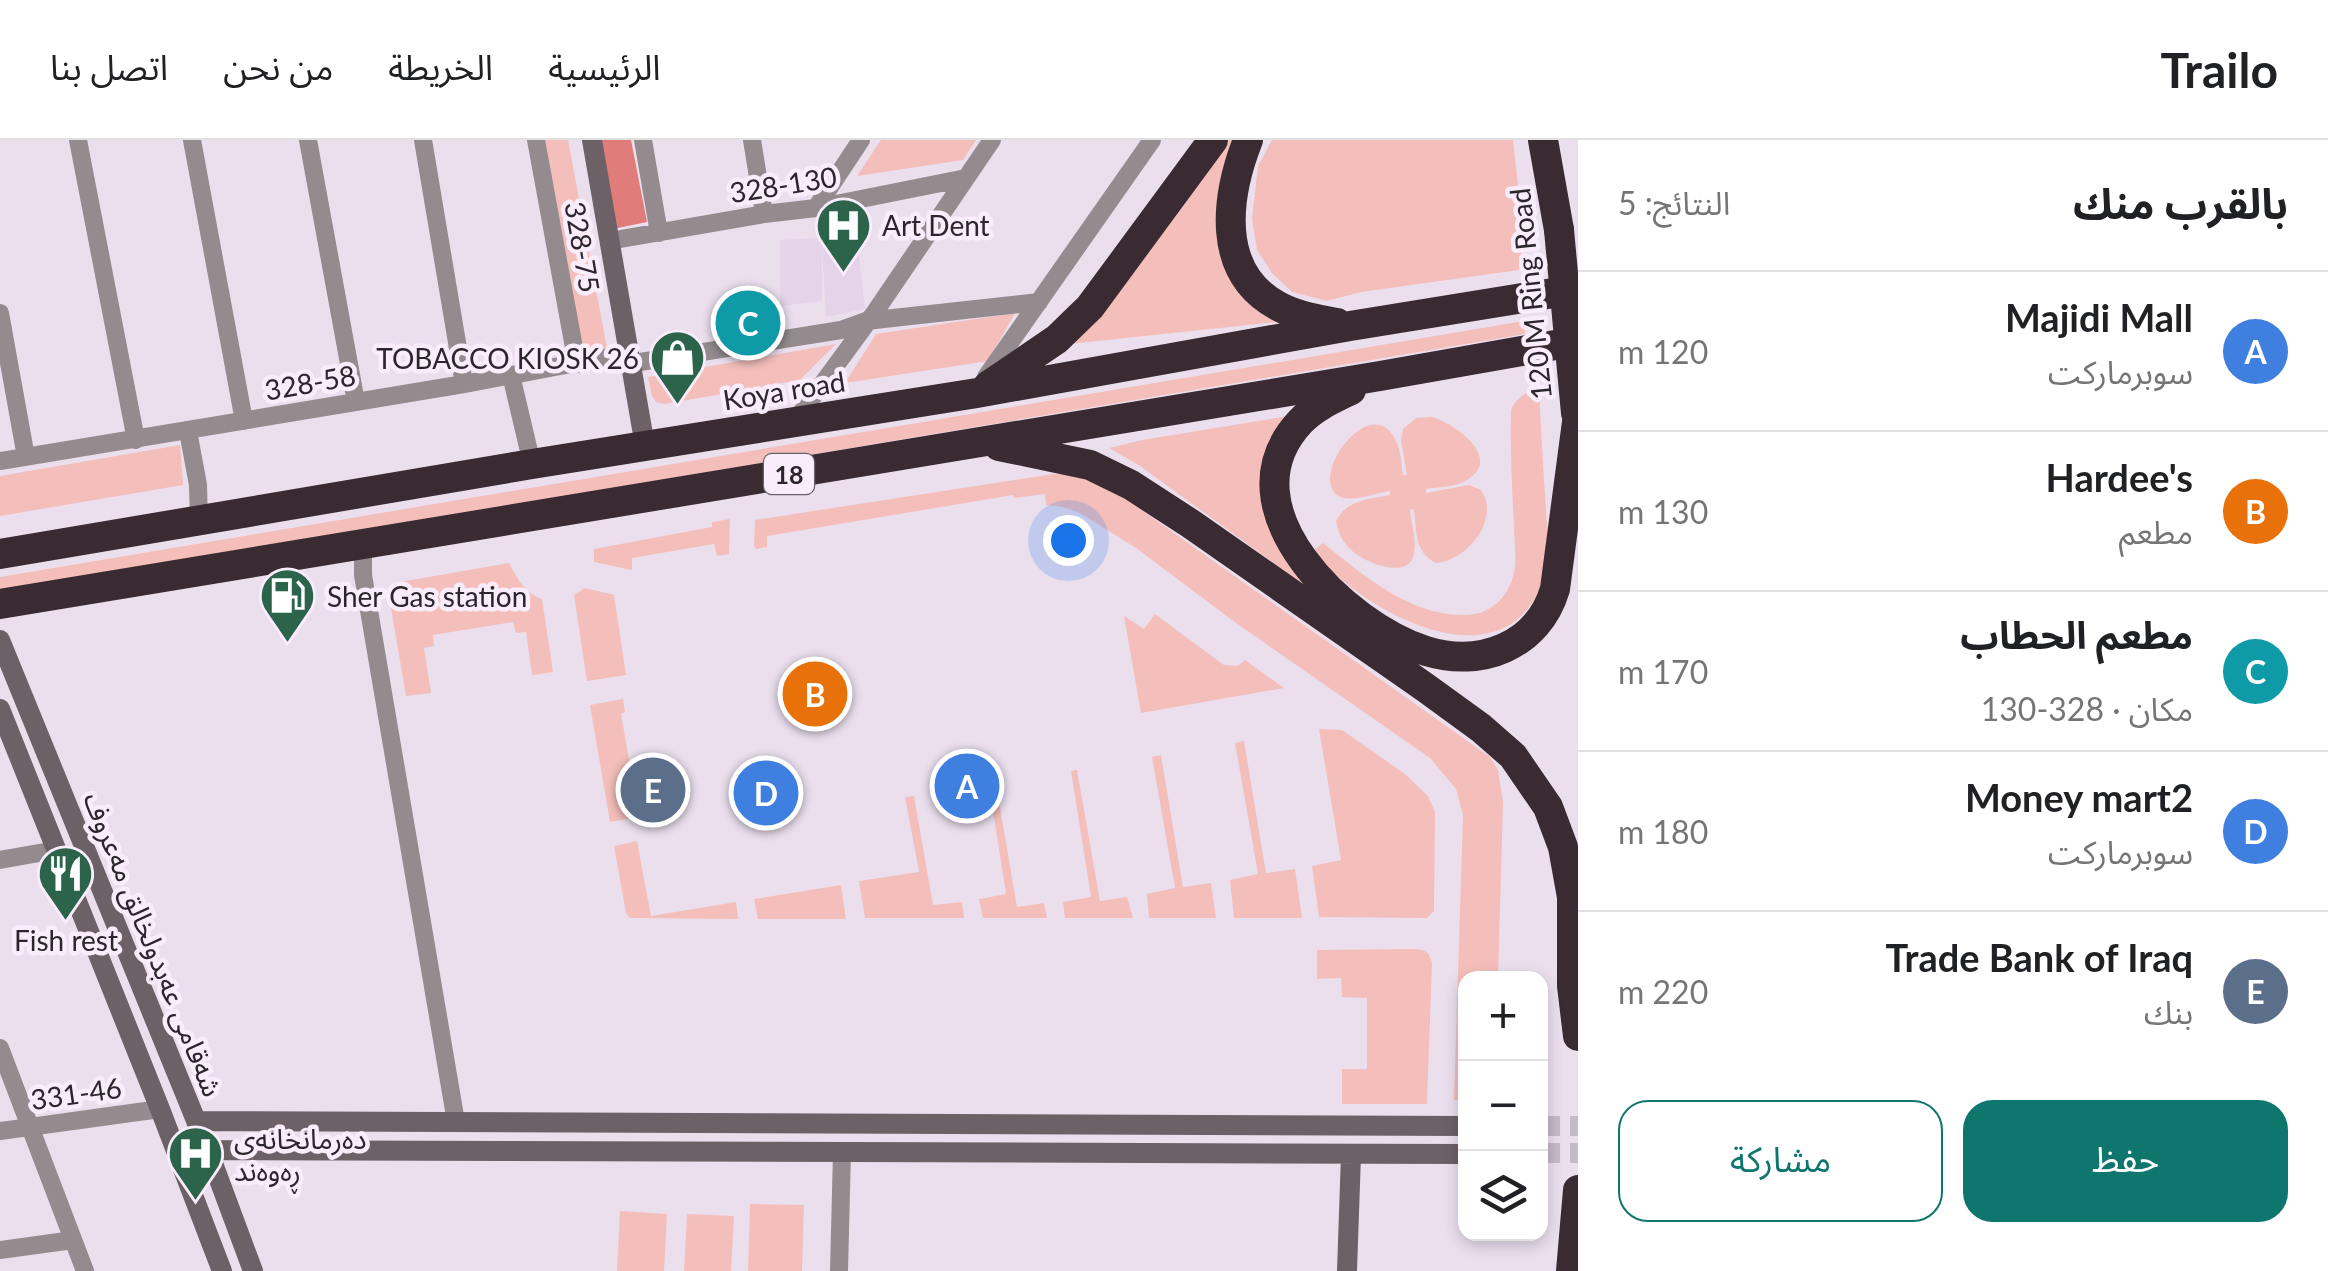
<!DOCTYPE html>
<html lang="ar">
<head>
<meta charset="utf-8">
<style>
  body { margin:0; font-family:Lato,"Noto Sans Arabic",sans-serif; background:#f2f2f2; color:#202124; direction:rtl }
  .controls { position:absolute; right:30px; bottom:30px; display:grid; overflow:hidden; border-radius:20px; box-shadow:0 5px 15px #0003 }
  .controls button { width:90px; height:90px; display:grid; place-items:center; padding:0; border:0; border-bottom:2px solid #e0e0e0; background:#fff; color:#202124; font:50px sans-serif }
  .you { position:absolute; left:1068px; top:400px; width:35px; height:35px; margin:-25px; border:8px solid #fff; border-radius:50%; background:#1a73e8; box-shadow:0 0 0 15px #1a73e833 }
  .badge { display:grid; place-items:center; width:65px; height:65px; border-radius:50%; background:#0f766e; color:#fff; font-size:32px; font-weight:700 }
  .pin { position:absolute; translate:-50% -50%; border:5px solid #fff; box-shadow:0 2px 10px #0006 }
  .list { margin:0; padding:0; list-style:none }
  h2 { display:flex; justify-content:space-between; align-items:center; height:130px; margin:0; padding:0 40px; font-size:42px }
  h2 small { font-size:32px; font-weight:400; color:#757577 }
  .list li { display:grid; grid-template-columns:65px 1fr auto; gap:30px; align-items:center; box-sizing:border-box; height:160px; padding:0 40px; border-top:2px solid #e0e0e0 }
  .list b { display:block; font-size:38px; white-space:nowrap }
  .list p { margin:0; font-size:32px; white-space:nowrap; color:#757577 }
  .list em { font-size:32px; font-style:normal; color:#757577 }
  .actions { display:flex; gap:20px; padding:30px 40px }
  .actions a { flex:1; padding:22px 0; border:2px solid #0f766e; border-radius:30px; text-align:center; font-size:35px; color:#0f766e }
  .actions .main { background:#0f766e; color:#fff }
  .icon { flex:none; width:55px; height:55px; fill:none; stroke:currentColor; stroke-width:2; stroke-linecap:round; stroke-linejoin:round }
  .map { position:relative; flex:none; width:1578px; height:1131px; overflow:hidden; direction:ltr }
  header { display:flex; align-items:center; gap:60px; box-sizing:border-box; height:140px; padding:0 50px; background:#fff; border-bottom:2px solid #e0e0e0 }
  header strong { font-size:48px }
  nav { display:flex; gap:55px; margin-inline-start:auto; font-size:35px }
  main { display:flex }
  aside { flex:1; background:#fff }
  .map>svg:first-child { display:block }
</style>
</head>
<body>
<header>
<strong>Trailo</strong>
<nav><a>الرئيسية</a><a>الخريطة</a><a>من نحن</a><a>اتصل بنا</a></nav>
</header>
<main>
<aside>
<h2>بالقرب منك<small>النتائج: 5</small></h2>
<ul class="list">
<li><span class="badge" style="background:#3f7fe0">A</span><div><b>Majidi Mall</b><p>سوبرماركت</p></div><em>120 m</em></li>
<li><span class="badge" style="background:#e8710a">B</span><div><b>Hardee's</b><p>مطعم</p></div><em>130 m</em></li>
<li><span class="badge" style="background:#0f9aa8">C</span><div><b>مطعم الحطاب</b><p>مكان · 328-130</p></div><em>170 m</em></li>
<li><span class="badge" style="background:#3f7fe0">D</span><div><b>Money mart2</b><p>سوبرماركت</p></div><em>180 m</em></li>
<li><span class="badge" style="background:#5c6f8a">E</span><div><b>Trade Bank of Iraq</b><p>بنك</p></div><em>220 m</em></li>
</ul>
<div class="actions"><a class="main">حفظ</a><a>مشاركة</a></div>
</aside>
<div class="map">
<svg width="1578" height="1131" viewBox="0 0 1578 1131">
  <rect width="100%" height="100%" fill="#ebdfee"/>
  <path fill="#e4d3e9" d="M857 97 865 169 826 177 822 106V161L780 166V100L821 98 822 100Z"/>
  <path fill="#f4bfbb" d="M545 0H568L607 208 577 212Z
    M881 0H976L963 20 857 36Z
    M1223 0H1239L1235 10 1254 157 1276 182 1069 204Z
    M1272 0H1513L1524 98 1519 130 1361 152 1327 161 1292 152 1272 133 1257 110 1252 79 1258 26Z
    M1015 173 988 221 845 243 876 194Z
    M1524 181 1525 194 0 452V437Z
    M836 204 800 240 665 264 656 262 652 256 648 237Z
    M1539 248C1541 288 1543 329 1546 370 1547 389 1551 412 1546 431 1512 553 1365 475 1313 411L1323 403C1365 436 1409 476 1466 475 1491 474 1508 458 1514 433 1517 418 1514 402 1514 387 1512 348 1510 309 1511 270 1517 256 1526 253 1539 248Z
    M1288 276 1267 375 1276 403 1301 431 1308 448 1140 326 1109 308 1142 300Z
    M1432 277C1454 283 1504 318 1467 340 1456 347 1439 347 1426 349V353L1469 345 1481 350C1501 379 1467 421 1436 423 1414 411 1417 393 1414 370L1410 369C1411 383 1418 404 1413 417 1405 440 1361 421 1350 409 1342 401 1338 392 1336 381 1346 360 1369 359 1390 355V351C1376 353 1349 364 1337 355 1310 334 1369 254 1394 297 1401 308 1401 323 1403 335H1407L1401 300 1403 289 1416 278Z
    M180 305 183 345 0 376V336Z
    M1054 334 1075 335 1119 354 1490 617 1498 630 1503 663 1498 838H1466L1465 960H1454L1463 675 1456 649 1430 618 1236 483 1136 408 1080 373 1063 367 1046 365 1045 354 1014 358 1013 355 767 396V407L756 409 754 406 755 380Z
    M730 379 729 414 717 416 714 404 632 418V430L594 422V409L712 387V382Z
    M509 423C518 439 524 453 542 459L553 532 532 535 526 492 516 493 513 482 433 495 434 506 424 508 431 553 406 556 390 462 391 448 400 442Z
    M585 448 614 455 626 535 587 541 574 455Z
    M1155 474 1224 525 1238 526 1245 520 1284 548 1141 573 1124 476 1144 489Z
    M623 559 625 572 621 574 635 654H642L644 676 610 682 590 565Z
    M1319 589 1342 590 1405 634 1428 656 1435 672 1434 771 1427 778 1319 777 1312 726 1341 720Z
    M1244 601 1266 733 1295 729 1302 778H1234L1230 740 1258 734 1235 603Z
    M1161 615 1183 747 1211 743 1216 778H1149L1147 754 1175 748 1152 617Z
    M1077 630 1100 761 1127 757 1133 778H1065L1063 762 1091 757 1071 631Z
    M996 644 1017 767 1044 763 1047 778H983L979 759 1006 754 989 645Z
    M914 656 933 765 962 762 964 778H865L859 741 919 732 905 657Z
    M637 701 651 776 736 762 738 779 630 778 626 773 614 706Z
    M841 745 846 779H758L754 759Z
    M1415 809C1426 810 1429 812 1432 823L1427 964H1342V929H1367V858L1342 857 1341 838 1317 839V810Z
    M750 1064 804 1065 802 1131H748Z
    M620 1071 667 1074 664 1131H617Z
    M687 1074 734 1076 731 1131H684Z"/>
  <path fill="#e07d7a" d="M600 0H631L647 82 613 89Z"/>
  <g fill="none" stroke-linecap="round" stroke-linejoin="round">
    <path stroke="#c5bac7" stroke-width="20" stroke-dasharray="20 10" stroke-linecap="butt" d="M1540 986H1578
      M1540 1013H1578"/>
    <path stroke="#938b8e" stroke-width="18" d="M78 0 136 300
      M192 0 244 281
      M308 0 356 262
      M423 0 464 244
      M536 0 577 224
      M643 0 659 93
      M752 0 764 74
      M816 68 861 0
      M609 101 764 74 816 68 966 38
      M0 173 26 317
      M630 222H640L841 190 866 181 1039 162
      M511 235 532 324
      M986 237 1152 0
      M795 281 875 172 992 0
      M188 291 198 345 199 381
      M0 321 464 244 629 213
      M363 404V435L456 982
      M0 720 56 710
      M0 908 85 1131
      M0 991 160 969
      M0 1110 73 1100
      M839 1131 842 1012"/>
    <path stroke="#6c6166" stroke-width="20" d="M592 0 645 306
      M0 500 208 1010 253 1131
      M0 569 160 969 222 1131
      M196 981 1466 986
      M208 1010 1466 1014
      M1347 1131 1351 1015"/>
    <path stroke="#3a2b32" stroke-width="30" d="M1248 0C1226 56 1215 132 1278 166 1296 176 1317 179 1337 183
      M1543 0 1559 90
      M988 246 1057 199 1090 167 1213 0
      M1351 250C1333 259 1314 267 1300 282 1220 368 1346 486 1426 511 1481 528 1538 506 1555 449L1577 282
      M999 306 1090 325 1131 345 1191 384 1426 548 1481 588 1513 616 1548 667 1563 707 1572 757V846L1578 896
      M0 414 532 324 977 253 1350 186 1578 149
      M0 464 1380 236 1578 201
      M1571 1131 1578 1050"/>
    <path stroke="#3a2b32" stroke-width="30" d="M1559 90 1576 273"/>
  </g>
  <defs>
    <symbol id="hospital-pin" viewBox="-11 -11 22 30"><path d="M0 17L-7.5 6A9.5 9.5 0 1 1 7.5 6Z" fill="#2b634b" stroke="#f9ecfb"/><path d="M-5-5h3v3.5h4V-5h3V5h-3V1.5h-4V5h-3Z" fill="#fff"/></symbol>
    <symbol id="shop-pin" viewBox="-11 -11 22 30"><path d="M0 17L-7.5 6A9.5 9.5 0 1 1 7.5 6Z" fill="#2b634b" stroke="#f9ecfb"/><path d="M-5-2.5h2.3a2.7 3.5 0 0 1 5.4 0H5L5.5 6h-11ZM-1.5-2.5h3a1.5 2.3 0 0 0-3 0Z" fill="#fff"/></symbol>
    <symbol id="fuel-pin" viewBox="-11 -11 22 30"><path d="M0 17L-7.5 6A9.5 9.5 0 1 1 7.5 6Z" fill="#2b634b" stroke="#f9ecfb"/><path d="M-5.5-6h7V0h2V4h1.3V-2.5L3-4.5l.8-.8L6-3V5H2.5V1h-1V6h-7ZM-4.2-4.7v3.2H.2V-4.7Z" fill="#fff"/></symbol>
    <symbol id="restaurant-pin" viewBox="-11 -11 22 30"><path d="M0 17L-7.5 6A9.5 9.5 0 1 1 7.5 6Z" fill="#2b634b" stroke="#f9ecfb"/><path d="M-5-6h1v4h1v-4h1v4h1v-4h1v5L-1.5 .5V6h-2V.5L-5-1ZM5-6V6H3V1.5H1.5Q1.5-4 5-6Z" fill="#fff"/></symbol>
  </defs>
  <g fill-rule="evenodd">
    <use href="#hospital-pin" x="812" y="54" width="63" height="86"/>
    <use href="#shop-pin" x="646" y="186" width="63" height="86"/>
    <use href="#fuel-pin" x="256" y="424" width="63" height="86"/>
    <use href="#restaurant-pin" x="34" y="702" width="63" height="86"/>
    <use href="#hospital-pin" x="164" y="982" width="63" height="86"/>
  </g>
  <g text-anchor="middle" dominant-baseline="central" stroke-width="9" stroke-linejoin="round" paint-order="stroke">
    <rect fill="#f9ecfb" stroke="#69616a" stroke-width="2.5" x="764" y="314" width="50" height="40" rx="8"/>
    <g font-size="25" font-weight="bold" fill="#2b262c">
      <text x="789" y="334">18</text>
    </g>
    <g font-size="28" fill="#2b262c" stroke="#f9ecfb">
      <text transform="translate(783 44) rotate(-9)">328-130</text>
      <text transform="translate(583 107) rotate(80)">328-75</text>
      <text transform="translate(1530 154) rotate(-96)">120 M Ring Road</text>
      <text transform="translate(310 242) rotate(-10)">328-58</text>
      <text transform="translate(784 250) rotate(-9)">Koya road</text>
      <text transform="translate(154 804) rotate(68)">شەقامی عەبدولخالق مەعروف</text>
      <text transform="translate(76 953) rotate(-8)">331-46</text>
    </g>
    <g font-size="28" fill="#2b262c" stroke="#f9ecfb" text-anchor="start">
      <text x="882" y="85">Art Dent</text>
      <text x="639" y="218" text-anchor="end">TOBACCO KIOSK 26</text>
      <text x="327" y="456">Sher Gas station</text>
      <text x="66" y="800" text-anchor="middle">Fish rest</text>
      <text x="234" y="998">دەرمانخانەی<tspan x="234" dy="32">ڕەوەند</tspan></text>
    </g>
  </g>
</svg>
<div class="controls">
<button>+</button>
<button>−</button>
<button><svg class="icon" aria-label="layers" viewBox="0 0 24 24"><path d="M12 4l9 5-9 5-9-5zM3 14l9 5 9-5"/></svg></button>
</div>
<div class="you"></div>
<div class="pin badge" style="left:967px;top:646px;background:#3f7fe0">A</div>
<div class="pin badge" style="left:815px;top:554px;background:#e8710a">B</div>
<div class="pin badge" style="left:748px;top:183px;background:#0f9aa8">C</div>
<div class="pin badge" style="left:766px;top:653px;background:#3f7fe0">D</div>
<div class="pin badge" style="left:653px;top:650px;background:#5c6f8a">E</div>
</div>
</main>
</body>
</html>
